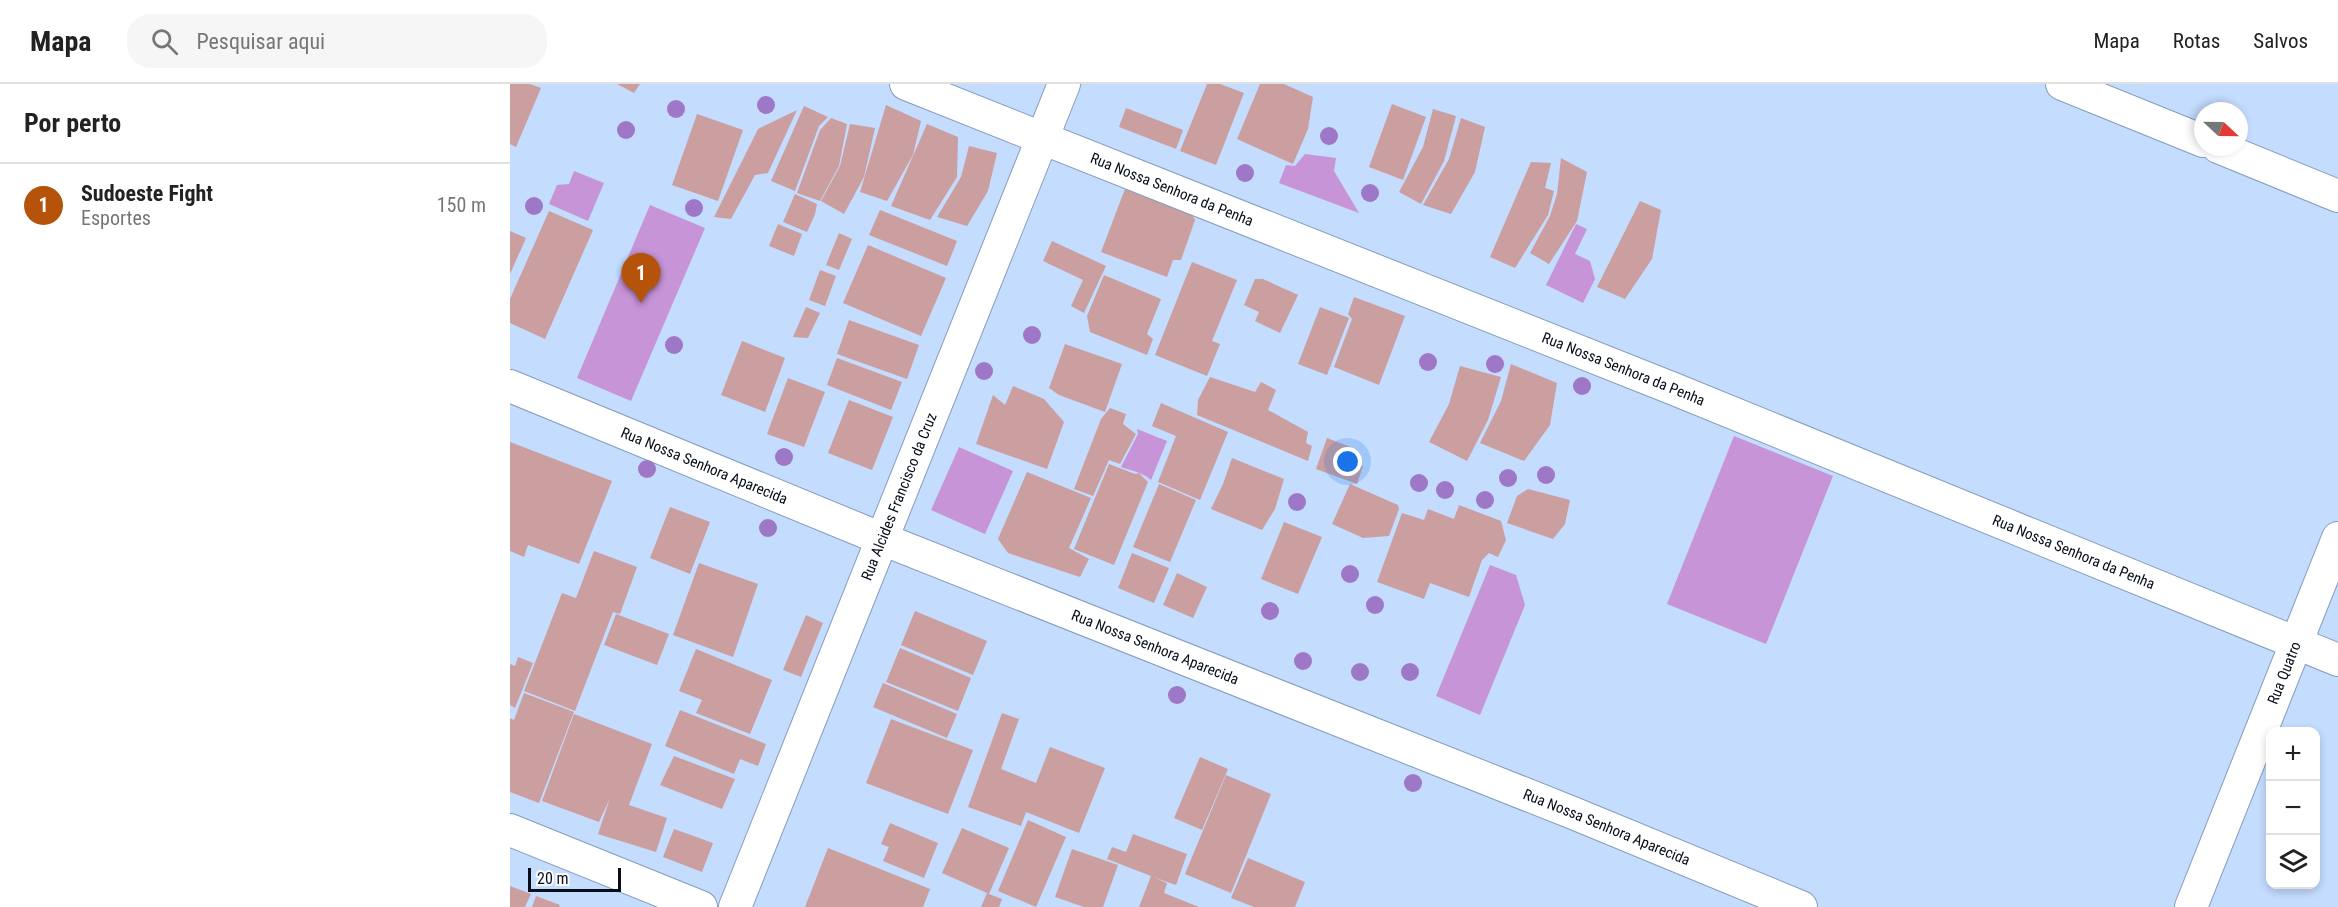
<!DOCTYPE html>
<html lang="pt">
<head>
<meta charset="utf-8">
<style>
  body { margin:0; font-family:"Roboto Condensed",sans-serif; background:#f6f6f6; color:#222 }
  .controls { position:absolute; right:18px; bottom:18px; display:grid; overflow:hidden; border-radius:12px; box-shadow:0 3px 9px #0003 }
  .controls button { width:54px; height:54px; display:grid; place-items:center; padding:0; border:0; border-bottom:2px solid #e0e0e0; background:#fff; color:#222; font:30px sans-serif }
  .compass { position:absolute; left:1684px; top:18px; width:54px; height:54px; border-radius:50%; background:#fff; box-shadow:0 3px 9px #0003; rotate:112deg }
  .scale { position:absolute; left:18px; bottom:15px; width:93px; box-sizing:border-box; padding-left:6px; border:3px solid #070e19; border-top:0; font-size:16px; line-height:21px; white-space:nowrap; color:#070e19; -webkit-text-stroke:4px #f9fbff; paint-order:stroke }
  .you { position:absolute; left:838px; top:378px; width:21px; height:21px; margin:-15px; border:4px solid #fff; border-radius:50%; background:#1a73e8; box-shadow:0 0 0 9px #1a73e833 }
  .badge { display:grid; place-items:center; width:39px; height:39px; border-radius:50%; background:#b45309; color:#fff; font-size:20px; font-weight:700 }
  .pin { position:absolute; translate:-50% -50px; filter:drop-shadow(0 2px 3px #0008) }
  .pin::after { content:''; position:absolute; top:32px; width:21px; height:18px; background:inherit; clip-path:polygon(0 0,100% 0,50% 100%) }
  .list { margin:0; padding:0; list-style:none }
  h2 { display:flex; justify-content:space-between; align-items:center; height:78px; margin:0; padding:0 24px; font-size:26px }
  h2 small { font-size:20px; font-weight:400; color:#767676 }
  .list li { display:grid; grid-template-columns:39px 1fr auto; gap:18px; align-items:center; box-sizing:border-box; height:84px; padding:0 24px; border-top:2px solid #e0e0e0 }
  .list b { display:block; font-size:22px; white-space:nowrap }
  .list p { margin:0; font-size:20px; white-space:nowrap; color:#767676 }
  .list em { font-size:20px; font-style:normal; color:#767676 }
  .icon { flex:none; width:33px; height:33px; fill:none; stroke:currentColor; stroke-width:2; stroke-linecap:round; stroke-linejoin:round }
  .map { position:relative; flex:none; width:1828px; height:823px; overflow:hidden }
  header { display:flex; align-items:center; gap:36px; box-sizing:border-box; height:84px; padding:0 30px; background:#fff; border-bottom:2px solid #e0e0e0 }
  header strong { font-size:28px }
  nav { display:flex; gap:33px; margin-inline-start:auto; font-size:21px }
  .search { width:420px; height:54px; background:#f6f6f6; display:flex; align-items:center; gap:15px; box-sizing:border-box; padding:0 21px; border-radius:24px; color:#767676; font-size:22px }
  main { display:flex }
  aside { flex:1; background:#fff }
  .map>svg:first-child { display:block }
</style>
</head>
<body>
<header>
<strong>Mapa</strong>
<div class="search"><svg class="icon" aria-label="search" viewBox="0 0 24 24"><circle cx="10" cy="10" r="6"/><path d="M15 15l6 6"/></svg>Pesquisar aqui</div>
<nav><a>Mapa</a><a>Rotas</a><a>Salvos</a></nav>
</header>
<main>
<aside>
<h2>Por perto<small></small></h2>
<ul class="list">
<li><span class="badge">1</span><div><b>Sudoeste Fight</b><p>Esportes</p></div><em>150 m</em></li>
</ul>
</aside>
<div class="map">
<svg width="1828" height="823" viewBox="0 0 1828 823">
  <rect width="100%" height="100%" fill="#c4dcfe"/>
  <path fill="#c694d7" d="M795 70 826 74 824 87 849 129 769 99 776 81 785 82Z
    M64 87 94 99 78 137 39 120 47 101 59 100Z
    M140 121 195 144 121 317 67 294Z
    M1066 140 1077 145 1065 170 1080 177 1085 195 1073 219 1036 201Z
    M627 345 657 357 641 396C632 388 622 387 611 383L628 350Z
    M1224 352 1323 392 1256 560 1157 520Z
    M449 363 503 387 475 450 421 426Z
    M980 481 1006 491 1015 521 970 631 926 612Z"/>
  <path fill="#cb9e9f" d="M0 0H20L31 4 6 63 0 60Z
    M107 0H130L124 9Z
    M697 0H710L734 9 706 81 670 67Z
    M750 0H774L803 13 798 45 783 80 727 55Z
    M882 20 916 33 893 96 859 83Z
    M376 21 411 37 403 71 377 117 350 108Z
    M294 22 318 33 309 42 285 107 261 97Z
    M616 24 673 46 666 65 609 43Z
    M923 25 946 32 934 77 911 120 889 108 913 63Z
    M287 26 258 89 245 91 221 135 204 133 248 45Z
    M187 30 233 46 208 117 162 101Z
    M321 34 337 40 329 82 310 117 287 109 310 46Z
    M951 34 975 43 965 88 941 130 913 121 939 75Z
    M340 40 365 44 354 93 334 130 311 117 330 82Z
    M417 40 448 53 447 93 420 136 381 122Z
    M459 62 487 69 478 107 457 142 427 133 451 93Z
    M1051 74 1077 88 1067 137 1039 180 1020 169 1040 132 1047 110Z
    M1021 78 1041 79 1035 104 1044 107 1038 131 1005 184 980 173Z
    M615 105 681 129 685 136 671 176H663L657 193 591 168Z
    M285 110 307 120 305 130 297 148 273 138Z
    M1130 117 1151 126 1142 175 1115 215 1087 203Z
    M370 126 447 157 437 182 359 151Z
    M39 127 83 146 35 255 0 239V215Z
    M268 140 292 150 284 172 259 162Z
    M0 147 16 154 0 190Z
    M329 149 342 155 329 186 316 181Z
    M542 157 596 182 574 229 561 222 573 196 533 177Z
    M358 161 436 194 411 252 333 219Z
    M682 178 727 196 702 257 710 260 697 292 645 271Z
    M310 186 326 192 315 222 299 216Z
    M594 191 651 215 637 250 643 255 637 271 580 248 577 232Z
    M745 195H753L788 211 770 249 745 237 749 228 734 221Z
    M844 213 895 232 869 301 824 283 842 235 838 230Z
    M296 223 310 229 298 254 283 253Z
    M810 223 839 234 817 291 788 280Z
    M339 236 409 261 397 295 327 270Z
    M232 257 275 274 255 328 211 311Z
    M555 260 612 280 595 328 549 311 539 304Z
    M327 274 392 298 381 326 317 301Z
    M1001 280 1047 299 1040 341 1014 377 970 359 991 317Z
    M950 282 991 293 978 336 957 377 919 358 939 320Z
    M700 293 745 308 751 298 766 306 758 326 798 348 796 359 802 362 798 377 687 331 688 316Z
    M278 294 315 308 294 363 257 350Z
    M503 302 534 315 554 338 537 385 466 360 483 311 495 321Z
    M339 316 383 333 362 386 318 369Z
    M651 319 718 348 690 416 648 398 666 352 642 342Z
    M600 324 616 330 613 340 626 350 610 380 599 376 583 412 564 405 591 335Z
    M817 354 843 364 838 377 853 382 847 400 806 385Z
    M0 358 102 397 69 480 18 461 14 473 0 467Z
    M722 374 774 395 765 425 752 446 701 425 713 400Z
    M599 380 625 390 629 389 638 398 604 481 564 465Z
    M517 388 581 414 559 464 579 475 570 493 498 469 488 455Z
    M649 400 686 416 660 478 623 463Z
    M840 400 888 421 889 425 879 452 853 454 822 440Z
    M1018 405 1060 416 1055 440 1043 455 997 439 1007 412Z
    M949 421 991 437 996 456 988 473 979 469 972 476 959 513 920 499 914 515 867 498 892 429 914 436 918 425 944 435Z
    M160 423 200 438 180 490 140 474Z
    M774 438 812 453 788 510 751 495Z
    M84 467 127 483 110 530 103 528 65 627 14 607 52 509 66 514Z
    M622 469 659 484 644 519 608 504Z
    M189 479 248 500 223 573 163 551Z
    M667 489 697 503 683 534 653 521Z
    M405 527 477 557 463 591 391 561Z
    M106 530 159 550 147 581 94 561Z
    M296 531 313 539 291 593 273 586Z
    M390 564 461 594 448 627 376 598Z
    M186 565 262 596 240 650 186 629 192 616 169 607Z
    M8 573 23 579 5 624 0 621V580L5 582Z
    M373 599 447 630 437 654 363 623Z
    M14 609 64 628 29 719 0 708V634L4 636Z
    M170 626 256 660 248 682 230 675 224 690 155 662Z
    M492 629 509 635 491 685 526 699 540 663 595 684 569 749 516 728 511 742 458 723Z
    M64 630 142 660 119 721 157 734 146 768 88 750 100 714 89 738 32 717Z
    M381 635 463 666 438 730 356 699Z
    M164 672 225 695 212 725 150 701Z
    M690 673 718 685 692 746 664 734Z
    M716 691 761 710 721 809 675 790Z
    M518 736 556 753 526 823 488 807Z
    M380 739 428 759 414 794 373 777 379 763 371 760Z
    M452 744 499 764 479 810 492 815 489 823H471L477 809 432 789Z
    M164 745 203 759 192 788 153 773Z
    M623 750 677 770 666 801 643 793 657 799 654 809 689 823H629L641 792 597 775 602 763 616 768Z
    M318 764 420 805 413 823H295Z
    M562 765 608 781 593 823H574L545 813Z
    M738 774 795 798 785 823H744L721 814Z
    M0 802 21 810 15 823H0Z
    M26 812 50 821 49 823H22Z"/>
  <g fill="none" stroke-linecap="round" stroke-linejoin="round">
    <defs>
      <g id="minor">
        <path id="s1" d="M396 0 1164 305 1828 576"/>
        <path d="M1552 0 1693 57"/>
        <path d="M1708 63 1828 112"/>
        <path id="s2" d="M0 302 372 455 1063 729 1291 823"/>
        <path d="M0 746 191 823"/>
        <path id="s3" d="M225 823 554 0"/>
        <path id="s4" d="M1681 823 1828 454"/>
      </g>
    </defs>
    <use href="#minor" stroke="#859cbc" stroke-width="34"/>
    <use href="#minor" stroke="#fff" stroke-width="32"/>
  </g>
  <g fill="#9e77c6">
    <circle cx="256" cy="21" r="9"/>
    <circle cx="166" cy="25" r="9"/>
    <circle cx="116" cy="46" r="9"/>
    <circle cx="819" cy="52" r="9"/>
    <circle cx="735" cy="89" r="9"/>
    <circle cx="860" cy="109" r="9"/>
    <circle cx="24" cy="122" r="9"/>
    <circle cx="184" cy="124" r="9"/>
    <circle cx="522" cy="251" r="9"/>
    <circle cx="164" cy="261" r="9"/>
    <circle cx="918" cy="278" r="9"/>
    <circle cx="985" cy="280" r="9"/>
    <circle cx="474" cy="287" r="9"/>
    <circle cx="1072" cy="302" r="9"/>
    <circle cx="274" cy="373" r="9"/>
    <circle cx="137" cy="385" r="9"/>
    <circle cx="1036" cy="391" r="9"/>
    <circle cx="998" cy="394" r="9"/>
    <circle cx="909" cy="399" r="9"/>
    <circle cx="935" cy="406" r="9"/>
    <circle cx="975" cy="416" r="9"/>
    <circle cx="787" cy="418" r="9"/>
    <circle cx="258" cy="444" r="9"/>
    <circle cx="840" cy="490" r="9"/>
    <circle cx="865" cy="521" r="9"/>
    <circle cx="760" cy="527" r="9"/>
    <circle cx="793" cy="577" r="9"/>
    <circle cx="850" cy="588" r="9"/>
    <circle cx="900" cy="588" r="9"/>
    <circle cx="667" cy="611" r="9"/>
    <circle cx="903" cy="699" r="9"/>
  </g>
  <g text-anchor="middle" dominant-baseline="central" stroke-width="5" stroke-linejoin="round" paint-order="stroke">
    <g font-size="15" fill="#070e19" stroke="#f9fbff">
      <text stroke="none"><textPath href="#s1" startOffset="286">Rua Nossa Senhora da Penha</textPath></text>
      <text stroke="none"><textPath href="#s1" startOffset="772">Rua Nossa Senhora da Penha</textPath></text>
      <text stroke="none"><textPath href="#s2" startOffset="210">Rua Nossa Senhora Aparecida</textPath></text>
      <text stroke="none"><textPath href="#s3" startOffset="442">Rua Alcides Francisco da Cruz</textPath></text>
      <text stroke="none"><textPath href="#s1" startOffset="1258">Rua Nossa Senhora da Penha</textPath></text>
      <text stroke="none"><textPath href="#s2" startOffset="696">Rua Nossa Senhora Aparecida</textPath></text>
      <text stroke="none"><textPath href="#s4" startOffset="252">Rua Quatro</textPath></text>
      <text stroke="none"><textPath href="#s2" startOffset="1182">Rua Nossa Senhora Aparecida</textPath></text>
    </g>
  </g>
</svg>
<div class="controls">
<button>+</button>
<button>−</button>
<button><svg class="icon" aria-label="layers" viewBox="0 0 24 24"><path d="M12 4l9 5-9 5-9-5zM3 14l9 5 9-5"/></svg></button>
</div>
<svg class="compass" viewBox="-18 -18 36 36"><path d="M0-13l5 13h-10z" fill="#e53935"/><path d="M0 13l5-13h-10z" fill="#767676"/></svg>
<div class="scale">20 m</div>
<div class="you"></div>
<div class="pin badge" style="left:131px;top:219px">1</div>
</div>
</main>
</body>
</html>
